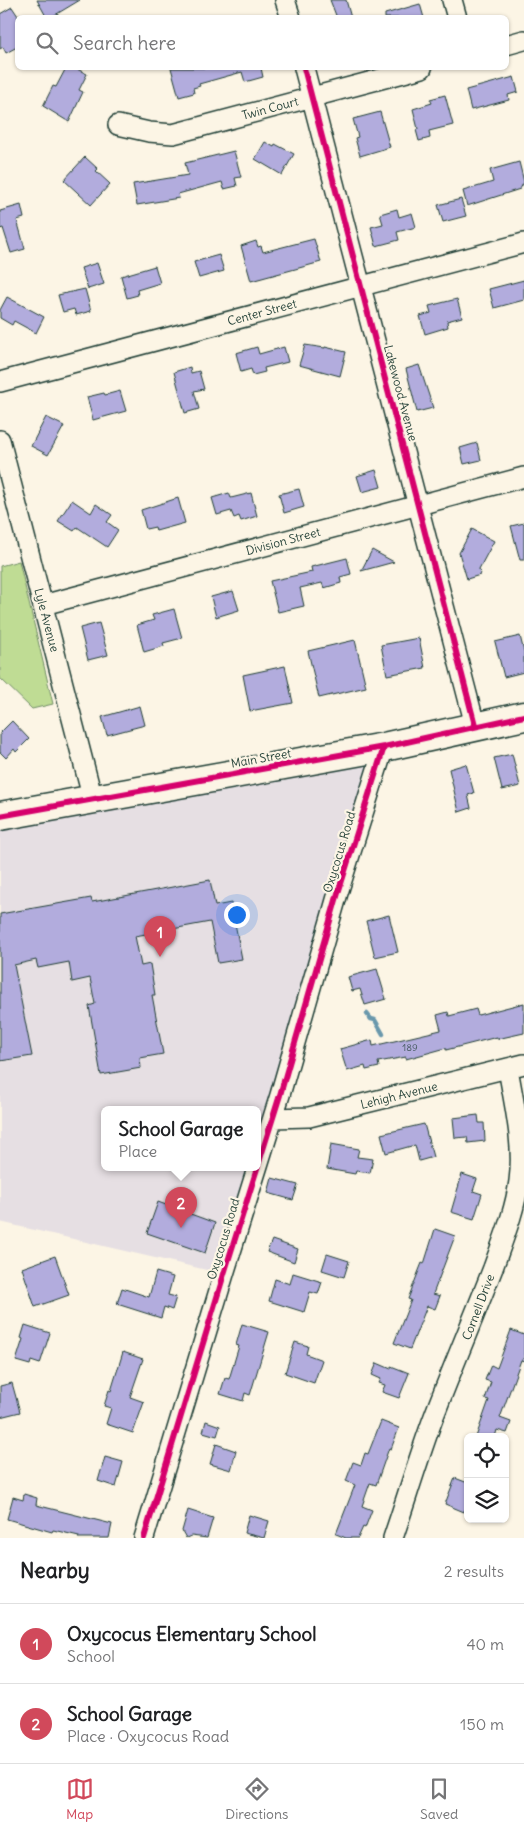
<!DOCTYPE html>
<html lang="en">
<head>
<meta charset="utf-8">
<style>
  body { margin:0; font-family:Delius,sans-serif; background:#f6f6f6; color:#202124 }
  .controls { position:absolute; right:15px; bottom:15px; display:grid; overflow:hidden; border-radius:8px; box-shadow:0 1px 4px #0004 }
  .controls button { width:45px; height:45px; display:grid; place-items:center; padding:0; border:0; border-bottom:1px solid #e0e0e0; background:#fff; color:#202124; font:25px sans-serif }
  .you { position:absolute; left:236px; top:914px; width:18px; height:18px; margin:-12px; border:4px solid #fff; border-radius:50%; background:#1a73e8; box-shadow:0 0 0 8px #1a73e833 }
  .badge { display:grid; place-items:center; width:32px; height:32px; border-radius:50%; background:#d1495b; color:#fff; font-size:16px; font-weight:700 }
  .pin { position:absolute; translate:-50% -41px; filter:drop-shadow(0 1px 2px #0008) }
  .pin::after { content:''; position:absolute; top:26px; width:18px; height:15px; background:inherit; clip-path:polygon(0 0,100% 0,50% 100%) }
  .popup { position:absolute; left:101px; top:1106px; width:160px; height:65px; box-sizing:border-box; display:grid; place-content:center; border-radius:8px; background:#fff; filter:drop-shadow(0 1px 4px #0005); font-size:16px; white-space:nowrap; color:#757577 }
  .popup b { font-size:19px; color:#202124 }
  .popup::after { content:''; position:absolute; left:50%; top:100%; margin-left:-10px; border:10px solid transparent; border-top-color:#fff }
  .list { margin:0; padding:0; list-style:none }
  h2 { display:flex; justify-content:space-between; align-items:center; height:65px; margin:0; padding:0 20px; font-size:21px }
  h2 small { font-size:16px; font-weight:400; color:#757577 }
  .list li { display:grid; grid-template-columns:32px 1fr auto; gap:15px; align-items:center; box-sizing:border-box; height:80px; padding:0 20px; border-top:1px solid #e0e0e0 }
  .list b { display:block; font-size:19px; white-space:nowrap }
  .list p { margin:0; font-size:16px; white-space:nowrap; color:#757577 }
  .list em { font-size:16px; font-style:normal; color:#757577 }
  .icon { flex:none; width:28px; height:28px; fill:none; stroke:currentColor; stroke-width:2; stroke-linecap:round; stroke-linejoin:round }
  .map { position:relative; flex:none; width:524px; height:1538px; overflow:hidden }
  .search { position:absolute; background:#fff; box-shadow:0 1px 4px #0004; left:15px; right:15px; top:15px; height:55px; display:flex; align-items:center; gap:12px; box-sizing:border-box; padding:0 18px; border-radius:8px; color:#757577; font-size:19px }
  .sheet { height:225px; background:#fff }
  nav { display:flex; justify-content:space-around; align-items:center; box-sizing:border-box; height:70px; border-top:1px solid #e0e0e0; background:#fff; font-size:14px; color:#757577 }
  nav a { display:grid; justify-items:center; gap:2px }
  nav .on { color:#d1495b }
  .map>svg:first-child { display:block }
</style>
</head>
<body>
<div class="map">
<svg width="524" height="1538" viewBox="0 0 524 1538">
  <rect width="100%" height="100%" fill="#fcf5e5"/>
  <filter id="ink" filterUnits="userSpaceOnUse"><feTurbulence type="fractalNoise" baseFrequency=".02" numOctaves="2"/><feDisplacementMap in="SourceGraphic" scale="10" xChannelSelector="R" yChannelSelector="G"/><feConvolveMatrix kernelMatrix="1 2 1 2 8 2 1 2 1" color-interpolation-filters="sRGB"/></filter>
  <g filter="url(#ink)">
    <path fill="#e6dfe3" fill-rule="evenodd" d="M384 747 338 893 273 1118 224 1274 0 1222V816ZM105 1109H257V1167H105Z"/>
    <path fill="#bfdc94" stroke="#6f8c64" d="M19 561 53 704 32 709 0 678V566Z"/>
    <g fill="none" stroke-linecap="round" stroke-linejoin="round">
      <path stroke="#6a98ac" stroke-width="4.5" d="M367 1014 371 1019 375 1020 383 1034"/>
    </g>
    <path fill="#b2acdd" stroke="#1f3d34" d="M37 0H80L50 18H47Z
      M330 0H346L351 18H337Z
      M420 4 424 18H385V14Z
      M12 7 18 16 17 47 6 53 3 47 0 49V14Z
      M66 68H75L87 74 79 90 83 92 69 122 43 106 53 86 56 87Z
      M171 68H261L263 77 245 82 242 72 199 84 200 86 193 88 194 93 179 97Z
      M514 77 518 92 508 95 509 100 471 110 466 90Z
      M445 95 453 125 429 131 430 138 419 141 416 130 418 129 413 109 432 103 430 99Z
      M380 112 390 147 360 156 355 138 358 137 353 119Z
      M265 142 274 147 275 144 294 154 282 175 255 159Z
      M234 151 241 177 235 178 237 186 224 189 222 182 178 194 179 198 137 205 133 184 188 175 185 163Z
      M85 157 98 169 96 171 110 184 91 205 64 180Z
      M519 162 524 182 520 189 467 206 463 191 493 182 490 170Z
      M461 199 466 216 443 222 438 205Z
      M21 205 24 218 17 220 25 249 11 253 3 228 0 229V211Z
      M397 209 399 217 412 213 416 227 397 232 399 240 376 246 371 227 383 224 380 214Z
      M314 239 321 262 251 281 241 246 256 241 258 247 261 246 263 252Z
      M219 255 224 271 199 278 194 262Z
      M97 263 104 284 88 289 81 268Z
      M155 266 160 283 137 290 138 295 127 298 121 276Z
      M524 280V300L494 308 489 289Z
      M85 289 91 311 76 315 74 309 63 312 58 295Z
      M7 297 44 317 36 333 14 321 12 325 0 318V310Z
      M457 299 462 317 447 321 448 327 425 334 420 316 431 313 429 306Z
      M305 345 325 348V347L346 352 340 376 299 365Z
      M257 347 259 354 284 347 288 362 264 368 265 372 253 375 251 369 241 372 236 353Z
      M419 365 433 408 417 412 406 369Z
      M190 367 191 373 199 371 204 389 194 391 199 409 185 413 174 372Z
      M120 391 126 411 93 420 87 397 104 393 105 395Z
      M46 417 64 426 48 455 31 446Z
      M477 443 481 460 464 464 460 448Z
      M376 470 381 487 362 492 357 476Z
      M299 489 304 507 284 513 279 494Z
      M229 493 231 498 251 493 257 516 241 521 239 516 234 518 231 511 217 515 212 498Z
      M178 498 185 523 156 531 155 527 146 529 141 510Z
      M72 500 91 513 96 504 112 515 107 522 118 530 107 547 77 527 74 531 58 521Z
      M524 523V560H520L511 526Z
      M472 529 494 541 479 569 480 575 467 579 459 553Z
      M372 550 394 562 361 571Z
      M347 558 351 574 340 577 341 583 324 588 322 583 300 588 304 606 278 612 270 581 312 572 311 567Z
      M233 591 239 610 216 617 211 597Z
      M174 609 182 638 163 643 164 646 144 652 137 625 154 620 152 615Z
      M99 623 108 655 88 660 80 628Z
      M520 636 524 652V672L504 677 495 642Z
      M419 638 425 668 387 675 381 645Z
      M355 640 366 687 319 698 308 651Z
      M285 666 293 703 250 711 243 675Z
      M140 706 145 725 107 735 102 717Z
      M12 721 29 739 16 752 14 749 6 758 0 752V733Z
      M512 754 520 786 502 790 494 758Z
      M466 764 474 793 468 795 471 808 459 812 449 769Z
      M210 880 215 906 231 903 242 959 218 963 210 922 135 936 141 966 150 964 155 995H152L163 1054 140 1058 141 1068 101 1075 89 1006 95 1004 90 978 72 982 69 962 38 968 36 960 14 965 32 1056 0 1061V914L91 898 92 902Z
      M389 915 398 952 375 957 366 921Z
      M377 969 386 999 365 1005 360 989 352 991 348 977Z
      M524 1003V1033L497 1039V1037L446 1050V1048L406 1059V1057L378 1062 379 1067 366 1070 365 1066 347 1071 340 1049 372 1040 373 1046 441 1030 437 1015 448 1012 449 1016 476 1009 478 1015Z
      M478 1115 479 1123H484L485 1141 468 1143 467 1137 455 1138 453 1118Z
      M424 1124 433 1157 419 1161 415 1145 386 1153 381 1134Z
      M331 1144 359 1149 357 1157 373 1159 370 1173 356 1171 355 1174 327 1169Z
      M462 1174 477 1179 473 1191 482 1194 474 1219 451 1212Z
      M272 1178 298 1185 293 1200 268 1193Z
      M158 1202 215 1223 205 1253 147 1233Z
      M435 1229 455 1236 433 1294 440 1296 435 1309 427 1306 410 1349 394 1343 411 1300 408 1299 418 1273 422 1263 424 1264Z
      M272 1240 298 1249 294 1262 267 1252Z
      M327 1254 349 1261 344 1277 322 1270Z
      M55 1256 69 1295 35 1307 22 1268Z
      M156 1272 173 1277 168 1295 176 1297 172 1310 164 1307 161 1318 117 1304 122 1288 149 1297Z
      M293 1273 322 1282 318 1294 310 1292 304 1312 269 1301 275 1279 290 1284Z
      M242 1324 269 1332 250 1395 245 1393 243 1401 220 1394 225 1378 229 1379 239 1346 236 1345Z
      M25 1325 50 1333 40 1364 31 1361 30 1365 16 1361 23 1339 21 1338Z
      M511 1330 524 1335V1361L521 1360 500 1418 511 1422 507 1433 497 1430 495 1437H476L489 1400 485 1399 491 1382 485 1380 491 1365 497 1368Z
      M295 1342 308 1346 306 1354 322 1360 314 1383 285 1373Z
      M123 1352 143 1359 130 1397 144 1402 133 1433 106 1424 111 1408 104 1406 109 1390 111 1391Z
      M377 1363 391 1369V1366L409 1373 399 1398 382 1392 385 1385 379 1383 381 1379 372 1375Z
      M12 1383 20 1412 0 1417V1386Z
      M206 1421 220 1426 217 1436 203 1432Z
      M381 1421 399 1428 391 1449 389 1448 376 1485 370 1483 362 1506 372 1510 365 1528 363 1527 358 1538H346L336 1534 355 1485 346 1481 353 1462 361 1465 365 1453 368 1454Z
      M216 1444 236 1451 231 1470 210 1464Z
      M105 1457 123 1462 116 1487 98 1481Z
      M455 1478 468 1483V1503L464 1512 445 1504Z
      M24 1494 37 1498 36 1505 112 1524 109 1538H78L79 1536 53 1530 52 1532 7 1519 13 1497 23 1500Z
      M188 1510 213 1518 207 1538 191 1536 186 1538 182 1531Z
      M249 1515 269 1521 264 1538 244 1533Z"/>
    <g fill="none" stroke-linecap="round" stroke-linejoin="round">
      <defs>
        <path id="minor" d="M285 0 291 18
          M452 0 457 18
          M506 45 524 40
          M304 68 475 725
          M118 125 149 132 173 134 422 68
          M0 382 524 243
          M0 440 93 800
          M43 605 524 477
          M273 1118 309 1117 524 1064
          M144 1538 224 1274 280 1095 338 893 384 747
          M393 1538C407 1497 419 1456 434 1416 453 1366 474 1317 493 1268 503 1240 515 1211 519 1181 524 1143 514 1105 508 1068"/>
        <path id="highway" d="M0 816 384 747 524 716"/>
      </defs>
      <use href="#minor" stroke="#1f3d34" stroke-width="22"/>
      <use href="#highway" stroke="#1f3d34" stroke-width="31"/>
      <use href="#minor" stroke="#fcf5e5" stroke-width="19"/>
      <use href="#highway" stroke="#fcf5e5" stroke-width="28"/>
      <defs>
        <path id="cycleway" d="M304 68 475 725
          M0 816 384 747 524 716
          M144 1538 224 1274 280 1095 338 893 384 747"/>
      </defs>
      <use href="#cycleway" stroke="#fcf5e5" stroke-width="9"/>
      <use href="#cycleway" stroke="#d6006c" stroke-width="6"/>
    </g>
  </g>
  <g text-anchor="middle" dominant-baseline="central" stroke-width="4.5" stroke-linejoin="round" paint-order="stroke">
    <g font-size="10" fill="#44595e">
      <text x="410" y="1047">189</text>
    </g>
    <g font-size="12" fill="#1f3d34" stroke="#fcf5e5">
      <text transform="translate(270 108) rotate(-15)">Twin Court</text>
      <text transform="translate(262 312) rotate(-15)">Center Street</text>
      <text transform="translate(401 393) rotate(75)">Lakewood Avenue</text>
      <text transform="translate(283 541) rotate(-15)">Division Street</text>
      <text transform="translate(47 620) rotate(75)">Lyle Avenue</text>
      <text transform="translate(261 758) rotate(-10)">Main Street</text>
      <text transform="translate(339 852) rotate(-73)">Oxycocus Road</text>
      <text transform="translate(399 1095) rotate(-14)">Lehigh Avenue</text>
      <text transform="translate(223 1239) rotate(-73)">Oxycocus Road</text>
      <text transform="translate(478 1307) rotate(-69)">Cornell Drive</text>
    </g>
  </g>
</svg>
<div class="controls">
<button><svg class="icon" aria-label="locate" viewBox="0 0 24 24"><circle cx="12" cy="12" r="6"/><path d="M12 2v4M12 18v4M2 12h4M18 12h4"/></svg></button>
<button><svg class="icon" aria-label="layers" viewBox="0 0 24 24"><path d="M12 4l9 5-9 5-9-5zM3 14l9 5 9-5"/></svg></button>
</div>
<div class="you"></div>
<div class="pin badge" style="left:160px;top:957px">1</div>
<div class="pin badge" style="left:181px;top:1228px">2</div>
<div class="popup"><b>School Garage</b>Place</div>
<div class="search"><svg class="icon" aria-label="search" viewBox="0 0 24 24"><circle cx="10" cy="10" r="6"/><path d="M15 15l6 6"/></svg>Search here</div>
</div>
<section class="sheet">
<h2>Nearby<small>2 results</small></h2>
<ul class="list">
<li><span class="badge">1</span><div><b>Oxycocus Elementary School</b><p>School</p></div><em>40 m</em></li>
<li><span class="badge">2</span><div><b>School Garage</b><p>Place · Oxycocus Road</p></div><em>150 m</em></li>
</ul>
</section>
<nav>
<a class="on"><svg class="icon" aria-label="map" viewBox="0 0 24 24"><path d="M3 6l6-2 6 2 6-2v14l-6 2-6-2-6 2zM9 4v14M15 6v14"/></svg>Map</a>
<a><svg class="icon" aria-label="directions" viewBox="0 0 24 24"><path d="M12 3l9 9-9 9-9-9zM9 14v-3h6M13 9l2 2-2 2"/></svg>Directions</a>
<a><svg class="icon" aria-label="saved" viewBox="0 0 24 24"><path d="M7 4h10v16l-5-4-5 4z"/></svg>Saved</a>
</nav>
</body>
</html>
